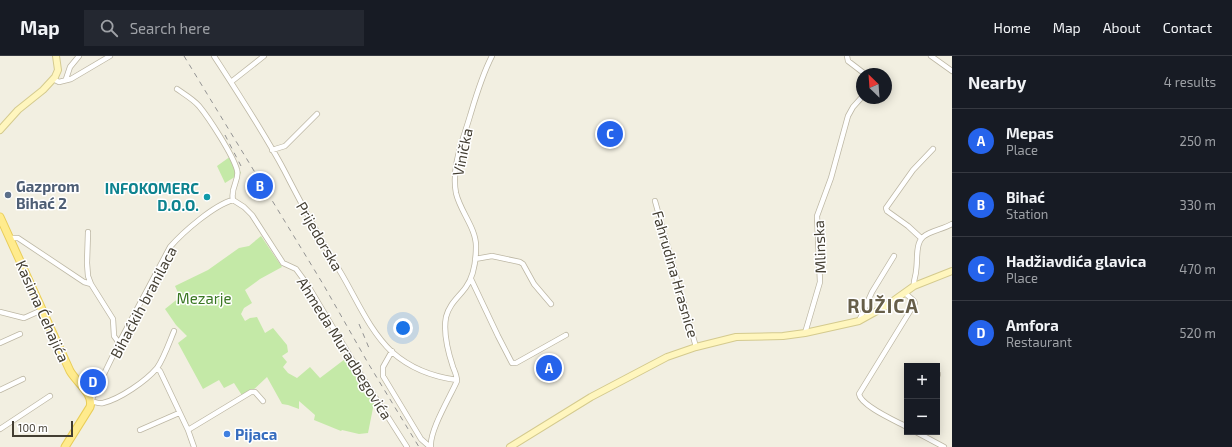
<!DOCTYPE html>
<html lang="en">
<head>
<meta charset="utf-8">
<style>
  body { margin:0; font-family:"Exo 2",sans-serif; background:#242831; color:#f1f3f6 }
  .controls { position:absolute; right:12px; bottom:12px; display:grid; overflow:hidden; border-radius:0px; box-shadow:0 2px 10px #0003 }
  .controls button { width:36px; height:36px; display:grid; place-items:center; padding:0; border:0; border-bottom:1px solid #363941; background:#171b24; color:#f1f3f6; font:20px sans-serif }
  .compass { position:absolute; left:856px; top:12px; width:36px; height:36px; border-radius:50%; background:#171b24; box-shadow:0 2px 10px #0003; rotate:335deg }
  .scale { position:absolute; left:12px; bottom:10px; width:61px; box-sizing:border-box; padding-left:4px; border:2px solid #433e32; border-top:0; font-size:11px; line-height:14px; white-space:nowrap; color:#433e32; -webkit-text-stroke:3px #fff; paint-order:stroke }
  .you { position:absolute; left:403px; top:272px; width:14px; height:14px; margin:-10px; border:3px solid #fff; border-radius:50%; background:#1a73e8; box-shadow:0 0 0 6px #1a73e833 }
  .badge { display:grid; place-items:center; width:26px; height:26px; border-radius:50%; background:#2563eb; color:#fff; font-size:13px; font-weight:700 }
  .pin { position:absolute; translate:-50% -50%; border:2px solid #fff; box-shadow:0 1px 4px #0006 }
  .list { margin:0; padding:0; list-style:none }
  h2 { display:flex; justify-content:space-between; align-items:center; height:52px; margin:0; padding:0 16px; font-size:17px }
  h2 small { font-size:13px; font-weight:400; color:#9ea1a6 }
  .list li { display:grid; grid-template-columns:26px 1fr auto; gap:12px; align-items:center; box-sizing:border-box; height:64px; padding:0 16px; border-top:1px solid #363941 }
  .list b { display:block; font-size:15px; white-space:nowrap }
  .list p { margin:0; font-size:13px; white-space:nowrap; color:#9ea1a6 }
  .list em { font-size:13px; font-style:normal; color:#9ea1a6 }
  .icon { flex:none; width:22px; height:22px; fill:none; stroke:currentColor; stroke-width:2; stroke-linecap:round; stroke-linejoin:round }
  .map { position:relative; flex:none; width:952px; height:391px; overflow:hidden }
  header { display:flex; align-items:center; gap:24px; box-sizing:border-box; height:56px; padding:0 20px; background:#171b24; border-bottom:1px solid #363941 }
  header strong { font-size:19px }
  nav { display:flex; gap:22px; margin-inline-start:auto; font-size:14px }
  .search { width:280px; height:36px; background:#242831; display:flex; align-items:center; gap:10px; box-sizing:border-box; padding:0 14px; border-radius:0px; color:#9ea1a6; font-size:15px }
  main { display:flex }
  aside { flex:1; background:#171b24 }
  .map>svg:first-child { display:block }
</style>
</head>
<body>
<header>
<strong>Map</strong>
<div class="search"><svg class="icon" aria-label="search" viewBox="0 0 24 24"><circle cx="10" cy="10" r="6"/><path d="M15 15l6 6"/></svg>Search here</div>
<nav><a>Home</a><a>Map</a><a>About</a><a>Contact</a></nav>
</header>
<main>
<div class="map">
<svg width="952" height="391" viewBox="0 0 952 391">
  <rect width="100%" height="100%" fill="#f2efe1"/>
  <path fill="#c4e9a7" d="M231 100 241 117 225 127 217 110Z
    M261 180 282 211 260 223 245 234 252 247 244 252 241 258 245 265 250 262 257 261 265 277 273 272 287 289 288 296 282 300 287 306 283 311 288 317 297 322 310 311 320 322 349 300 375 342 368 377 359 378 342 374 341 375 314 364 315 359 299 345V353L288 349 282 348 267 321 251 336 243 341 234 327 224 332 219 324 203 333 178 287 187 280 176 269 165 253 180 241 175 230 208 214 239 192 249 190Z"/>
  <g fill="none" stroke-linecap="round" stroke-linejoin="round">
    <defs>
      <path id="street" d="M214 0C238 37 263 75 284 114 302 149 320 183 341 217 357 244 369 274 392 296 410 312 434 321 457 324
        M847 0 848 5 865 18
        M931 0 952 15
        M53 23 59 26 71 23 110 0
        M66 23 70 11 79 0
        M231 26 264 0
        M177 33C184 38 193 43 199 50 209 62 233 99 237 114 240 124 230 131 233 144
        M272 94 285 90 317 58
        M233 144 244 151 252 159 283 207 296 213 307 228 363 322 407 391
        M655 145 696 291
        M88 176 87 207 88 220 91 228 113 263 114 280 119 287
        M10 182H18L84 226 91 228
        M921 182 908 170 887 155 886 152 913 114 933 93
        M475 203 492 200 520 206 523 208 534 228 551 248
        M471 223 498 280 512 307H516L566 279
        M914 230C913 225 916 220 916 215 918 205 915 188 923 181 929 175 944 173 952 168
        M905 237 914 245 915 247 859 338C861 350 896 365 907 371
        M0 256 24 262 42 254
        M859 265 872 236 894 200
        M174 275C169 287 164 302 157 312 146 325 120 343 103 347 99 348 95 346 91 345L119 287 170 191C183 176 214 149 233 144
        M805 277 820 226 817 160 831 122 848 60 853 51 862 41
        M0 287 20 278
        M392 295 383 311V320L421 383 430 391
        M157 312 160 315 188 374 194 391
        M937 321 938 318
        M0 334 23 323
        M0 373 50 340
        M140 374 179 357
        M188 374 251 336H255L263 345
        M916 376 944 391
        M431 391C429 375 450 341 457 325 457 320 455 316 453 311 448 296 443 277 446 261 449 248 459 241 466 231 474 220 476 204 476 190 476 172 460 155 456 137 451 111 463 84 470 60 476 40 482 19 492 0"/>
      <path id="secondary" d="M0 74 18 54 43 34 55 21 58 14 56 0
        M510 391 591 341 667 301 696 291 736 281 783 280 805 277 859 265 886 250 914 230 952 215"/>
      <path id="primary" d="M0 161 70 315C77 327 94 338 90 351L65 391"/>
    </defs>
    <use href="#street" stroke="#bdb7a4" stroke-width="6"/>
    <use href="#secondary" stroke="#d4ca8e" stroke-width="8"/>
    <use href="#primary" stroke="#e9cd58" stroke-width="9"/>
    <use href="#street" stroke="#fff" stroke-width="4.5"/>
    <use href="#secondary" stroke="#fff6be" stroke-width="6"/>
    <use href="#primary" stroke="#ffeb8d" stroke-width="7"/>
    <path stroke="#939393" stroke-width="1" stroke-dasharray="5 5" stroke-linecap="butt" d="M184 0 323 228 368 307 419 391
      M225 79 241 110
      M359 268 369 292"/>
  </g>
  <circle fill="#5c6f8a" stroke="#fff" stroke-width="1.5" cx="8" cy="139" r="4"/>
  <circle fill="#0f9aa8" stroke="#fff" stroke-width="1.5" cx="207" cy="141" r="4"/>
  <circle fill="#3f7fe0" stroke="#fff" stroke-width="1.5" cx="227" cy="378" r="4"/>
  <g text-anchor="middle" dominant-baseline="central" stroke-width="3" stroke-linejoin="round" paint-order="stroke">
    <g font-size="15" fill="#433e32" stroke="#fff">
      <text transform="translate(462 96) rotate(-78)">Vinička</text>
      <text transform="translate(320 180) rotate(60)">Prijedorska</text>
      <text transform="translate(819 191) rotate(-92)">Mlinska</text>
      <text transform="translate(676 218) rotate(74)">Fahrudina Hrasnice</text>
      <text transform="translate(143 246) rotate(-62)">Bihaćkih branilaca</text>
      <text transform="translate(43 255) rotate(66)">Kasima Ćehajića</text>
      <text transform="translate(345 292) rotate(58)">Ahmeda Muradbegovića</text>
    </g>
    <g font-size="15" font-weight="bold" fill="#4e5e75" stroke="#fff" text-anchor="start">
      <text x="16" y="130">Gazprom<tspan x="16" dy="17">Bihać 2</tspan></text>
    </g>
    <g font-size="15" font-weight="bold" fill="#0d838f" stroke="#fff" text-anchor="end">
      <text x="199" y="132">INFOKOMERC<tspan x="199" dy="17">D.O.O.</tspan></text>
    </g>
    <g font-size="15" fill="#3a7723" stroke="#fff">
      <text x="204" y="242">Mezarje</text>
    </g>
    <g font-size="15" font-weight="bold" fill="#366cbe" stroke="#fff" text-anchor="start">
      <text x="235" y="378">Pijaca</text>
    </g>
    <g font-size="19" font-weight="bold" letter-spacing="1" fill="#665e49" stroke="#fff">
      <text x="883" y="249">RUŽICA</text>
    </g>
  </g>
</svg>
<div class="controls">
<button>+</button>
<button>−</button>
</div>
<svg class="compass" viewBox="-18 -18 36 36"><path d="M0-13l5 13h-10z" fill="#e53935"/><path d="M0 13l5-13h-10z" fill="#9ea1a6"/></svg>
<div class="scale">100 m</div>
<div class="you"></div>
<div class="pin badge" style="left:549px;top:312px">A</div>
<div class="pin badge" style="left:260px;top:130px">B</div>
<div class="pin badge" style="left:610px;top:78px">C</div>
<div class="pin badge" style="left:93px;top:326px">D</div>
</div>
<aside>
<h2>Nearby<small>4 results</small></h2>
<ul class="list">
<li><span class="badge">A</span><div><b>Mepas</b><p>Place</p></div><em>250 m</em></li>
<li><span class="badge">B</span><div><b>Bihać</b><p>Station</p></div><em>330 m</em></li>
<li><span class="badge">C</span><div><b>Hadžiavdića glavica</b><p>Place</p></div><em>470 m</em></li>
<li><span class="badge">D</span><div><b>Amfora</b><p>Restaurant</p></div><em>520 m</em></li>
</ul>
</aside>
</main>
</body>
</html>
